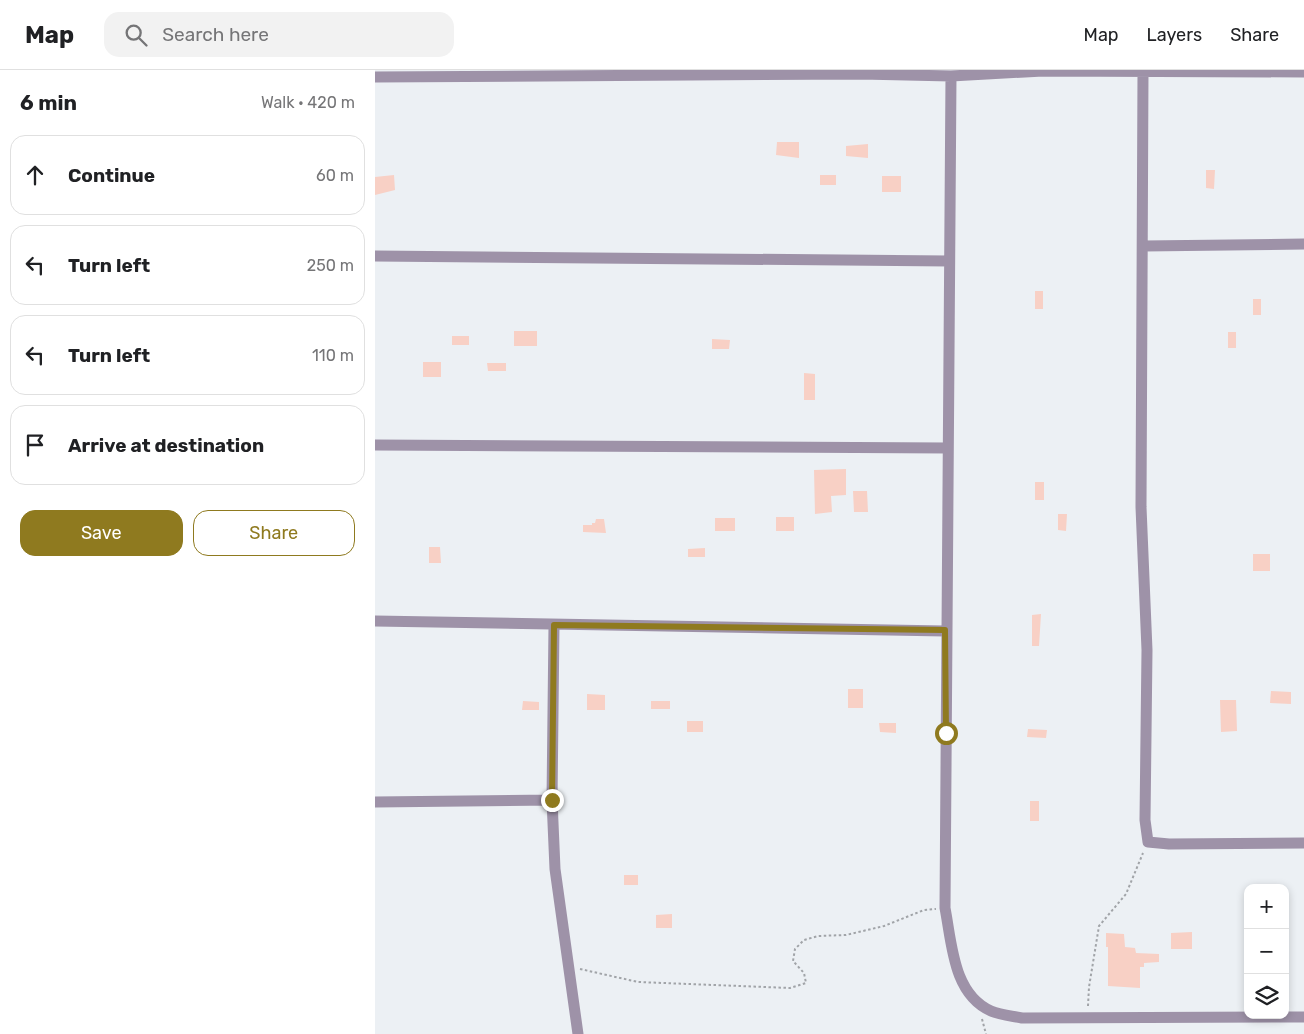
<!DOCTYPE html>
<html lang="en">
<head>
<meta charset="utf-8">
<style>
  body { margin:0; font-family:Rubik,sans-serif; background:#f2f2f2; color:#202124 }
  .controls { position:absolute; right:15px; bottom:15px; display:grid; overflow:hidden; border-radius:10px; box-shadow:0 2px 8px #0003 }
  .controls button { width:45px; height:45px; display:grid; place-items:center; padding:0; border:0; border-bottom:1px solid #e0e0e0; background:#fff; color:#202124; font:25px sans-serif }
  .stop { position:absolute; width:15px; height:15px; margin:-11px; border:4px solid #8f7a1f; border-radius:50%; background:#fff }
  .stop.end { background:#8f7a1f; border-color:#fff; box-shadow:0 1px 5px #0008 }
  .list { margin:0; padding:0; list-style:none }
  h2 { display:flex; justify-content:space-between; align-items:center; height:65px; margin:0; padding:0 20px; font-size:21px }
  h2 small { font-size:16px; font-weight:400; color:#757577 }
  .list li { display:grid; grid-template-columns:32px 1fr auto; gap:15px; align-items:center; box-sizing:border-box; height:80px; margin:0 10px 10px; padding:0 10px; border:1px solid #e0e0e0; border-radius:15px }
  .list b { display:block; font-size:19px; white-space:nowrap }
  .list em { font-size:16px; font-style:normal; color:#757577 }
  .actions { display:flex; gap:10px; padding:15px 20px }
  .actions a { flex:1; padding:11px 0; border:1px solid #8f7a1f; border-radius:15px; text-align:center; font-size:18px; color:#8f7a1f }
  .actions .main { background:#8f7a1f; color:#fff }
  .icon { flex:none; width:28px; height:28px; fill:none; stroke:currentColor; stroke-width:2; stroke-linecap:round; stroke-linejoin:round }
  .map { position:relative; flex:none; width:929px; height:964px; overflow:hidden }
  header { display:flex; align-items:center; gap:30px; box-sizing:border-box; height:70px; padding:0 25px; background:#fff; border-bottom:1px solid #e0e0e0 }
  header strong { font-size:24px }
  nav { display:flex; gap:28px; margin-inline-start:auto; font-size:18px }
  .search { width:350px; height:45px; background:#f2f2f2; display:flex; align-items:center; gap:12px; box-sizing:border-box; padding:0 18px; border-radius:15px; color:#757577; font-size:19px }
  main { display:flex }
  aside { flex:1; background:#fff }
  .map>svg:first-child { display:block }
</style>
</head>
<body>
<header>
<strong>Map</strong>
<div class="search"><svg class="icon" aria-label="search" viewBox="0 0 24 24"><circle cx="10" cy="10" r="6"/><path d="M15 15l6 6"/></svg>Search here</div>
<nav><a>Map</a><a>Layers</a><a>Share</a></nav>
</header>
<main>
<aside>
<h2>6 min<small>Walk · 420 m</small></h2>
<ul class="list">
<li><svg class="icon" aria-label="ahead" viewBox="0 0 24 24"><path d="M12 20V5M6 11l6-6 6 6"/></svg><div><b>Continue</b></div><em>60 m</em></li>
<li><svg class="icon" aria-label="left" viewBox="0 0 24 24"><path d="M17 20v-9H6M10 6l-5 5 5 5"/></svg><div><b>Turn left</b></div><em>250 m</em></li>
<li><svg class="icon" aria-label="left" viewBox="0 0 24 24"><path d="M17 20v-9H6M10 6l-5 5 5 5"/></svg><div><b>Turn left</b></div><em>110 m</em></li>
<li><svg class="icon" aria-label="arrive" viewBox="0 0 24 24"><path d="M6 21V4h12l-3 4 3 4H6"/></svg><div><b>Arrive at destination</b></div></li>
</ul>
<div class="actions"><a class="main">Save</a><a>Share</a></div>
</aside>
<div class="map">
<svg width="929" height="964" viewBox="0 0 929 964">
  <rect width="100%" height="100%" fill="#ecf0f4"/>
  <path fill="#f8d0c5" d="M402 72H424V88L401 85Z
    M493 74V88L471 86V76Z
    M831 100H840L839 119 831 118Z
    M19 105 20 120 0 125V107Z
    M445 105H461V115H445Z
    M507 106H526V122H507Z
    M660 221H668V239H660Z
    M878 229H886V245H878Z
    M139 261H162V276H139Z
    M853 262H861V278H853Z
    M77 266H94V275H77Z
    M337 269 355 270 354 279H337Z
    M48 292H66V307H48Z
    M112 293H131V301H113Z
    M429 303 440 304V330H429Z
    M471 399V425L456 426 457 442 440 444 439 400Z
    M660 412H669V430H660Z
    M478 421H492L493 442H479Z
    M683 444H692L691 461 683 460Z
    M401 447H419V461H401Z
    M340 448H360V461H340Z
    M221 449H229L231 463 208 462V455H217V453H220Z
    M54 477H65L66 493H54Z
    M330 478V487H313V479Z
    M878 484H895V501H878Z
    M666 544 664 576H657V545Z
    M473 619H488V638H473Z
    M896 621 916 622V634L895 633Z
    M212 624 230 625V640H212Z
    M845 630H861L862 661 846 662Z
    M148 631 164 632V640H147Z
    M276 631H295V639H276Z
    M312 651H328V662H312Z
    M504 653H521V663L505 662Z
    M653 659 672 660 671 668 652 667Z
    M655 731H664V751H655Z
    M249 805H263V815H249Z
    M297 844V858H281V845Z
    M817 862V879H796V863Z
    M731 863 749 864 750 877 760 878 761 883 784 884V892L769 893V897H765V918L733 916V877H731Z"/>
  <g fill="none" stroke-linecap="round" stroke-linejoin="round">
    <path stroke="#a1a4a8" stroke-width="2" stroke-dasharray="2.5 2.5" stroke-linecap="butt" d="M205 899 263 912 415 918 431 913 429 903 418 891 420 879 429 870 443 866 471 865 509 856 549 840 561 839
      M713 936 714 917 724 856 751 824 768 783
      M607 949 611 964"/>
    <path stroke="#9e92a8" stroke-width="11" d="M768 2 766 437 772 580 770 750 773 772 794 774 929 773
      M576 6 570 838C577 874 578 924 616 941 625 945 637 946 647 948L929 947
      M0 7 486 4 576 6 668 1 929 2
      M769 176 929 174
      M0 186 574 191
      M0 375 573 378
      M0 551 570 561
      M179 555 177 730 180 799 203 964
      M0 732 177 730"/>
  </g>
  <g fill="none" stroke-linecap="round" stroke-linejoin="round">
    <path stroke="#8f7a1f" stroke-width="6" d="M177 730 179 555 570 560 571 663"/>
  </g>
</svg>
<div class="controls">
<button>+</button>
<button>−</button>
<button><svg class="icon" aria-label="layers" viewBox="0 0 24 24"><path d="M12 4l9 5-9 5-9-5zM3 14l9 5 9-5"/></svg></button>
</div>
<div class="stop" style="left:571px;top:663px"></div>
<div class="stop end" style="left:177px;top:730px"></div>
</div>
</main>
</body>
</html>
